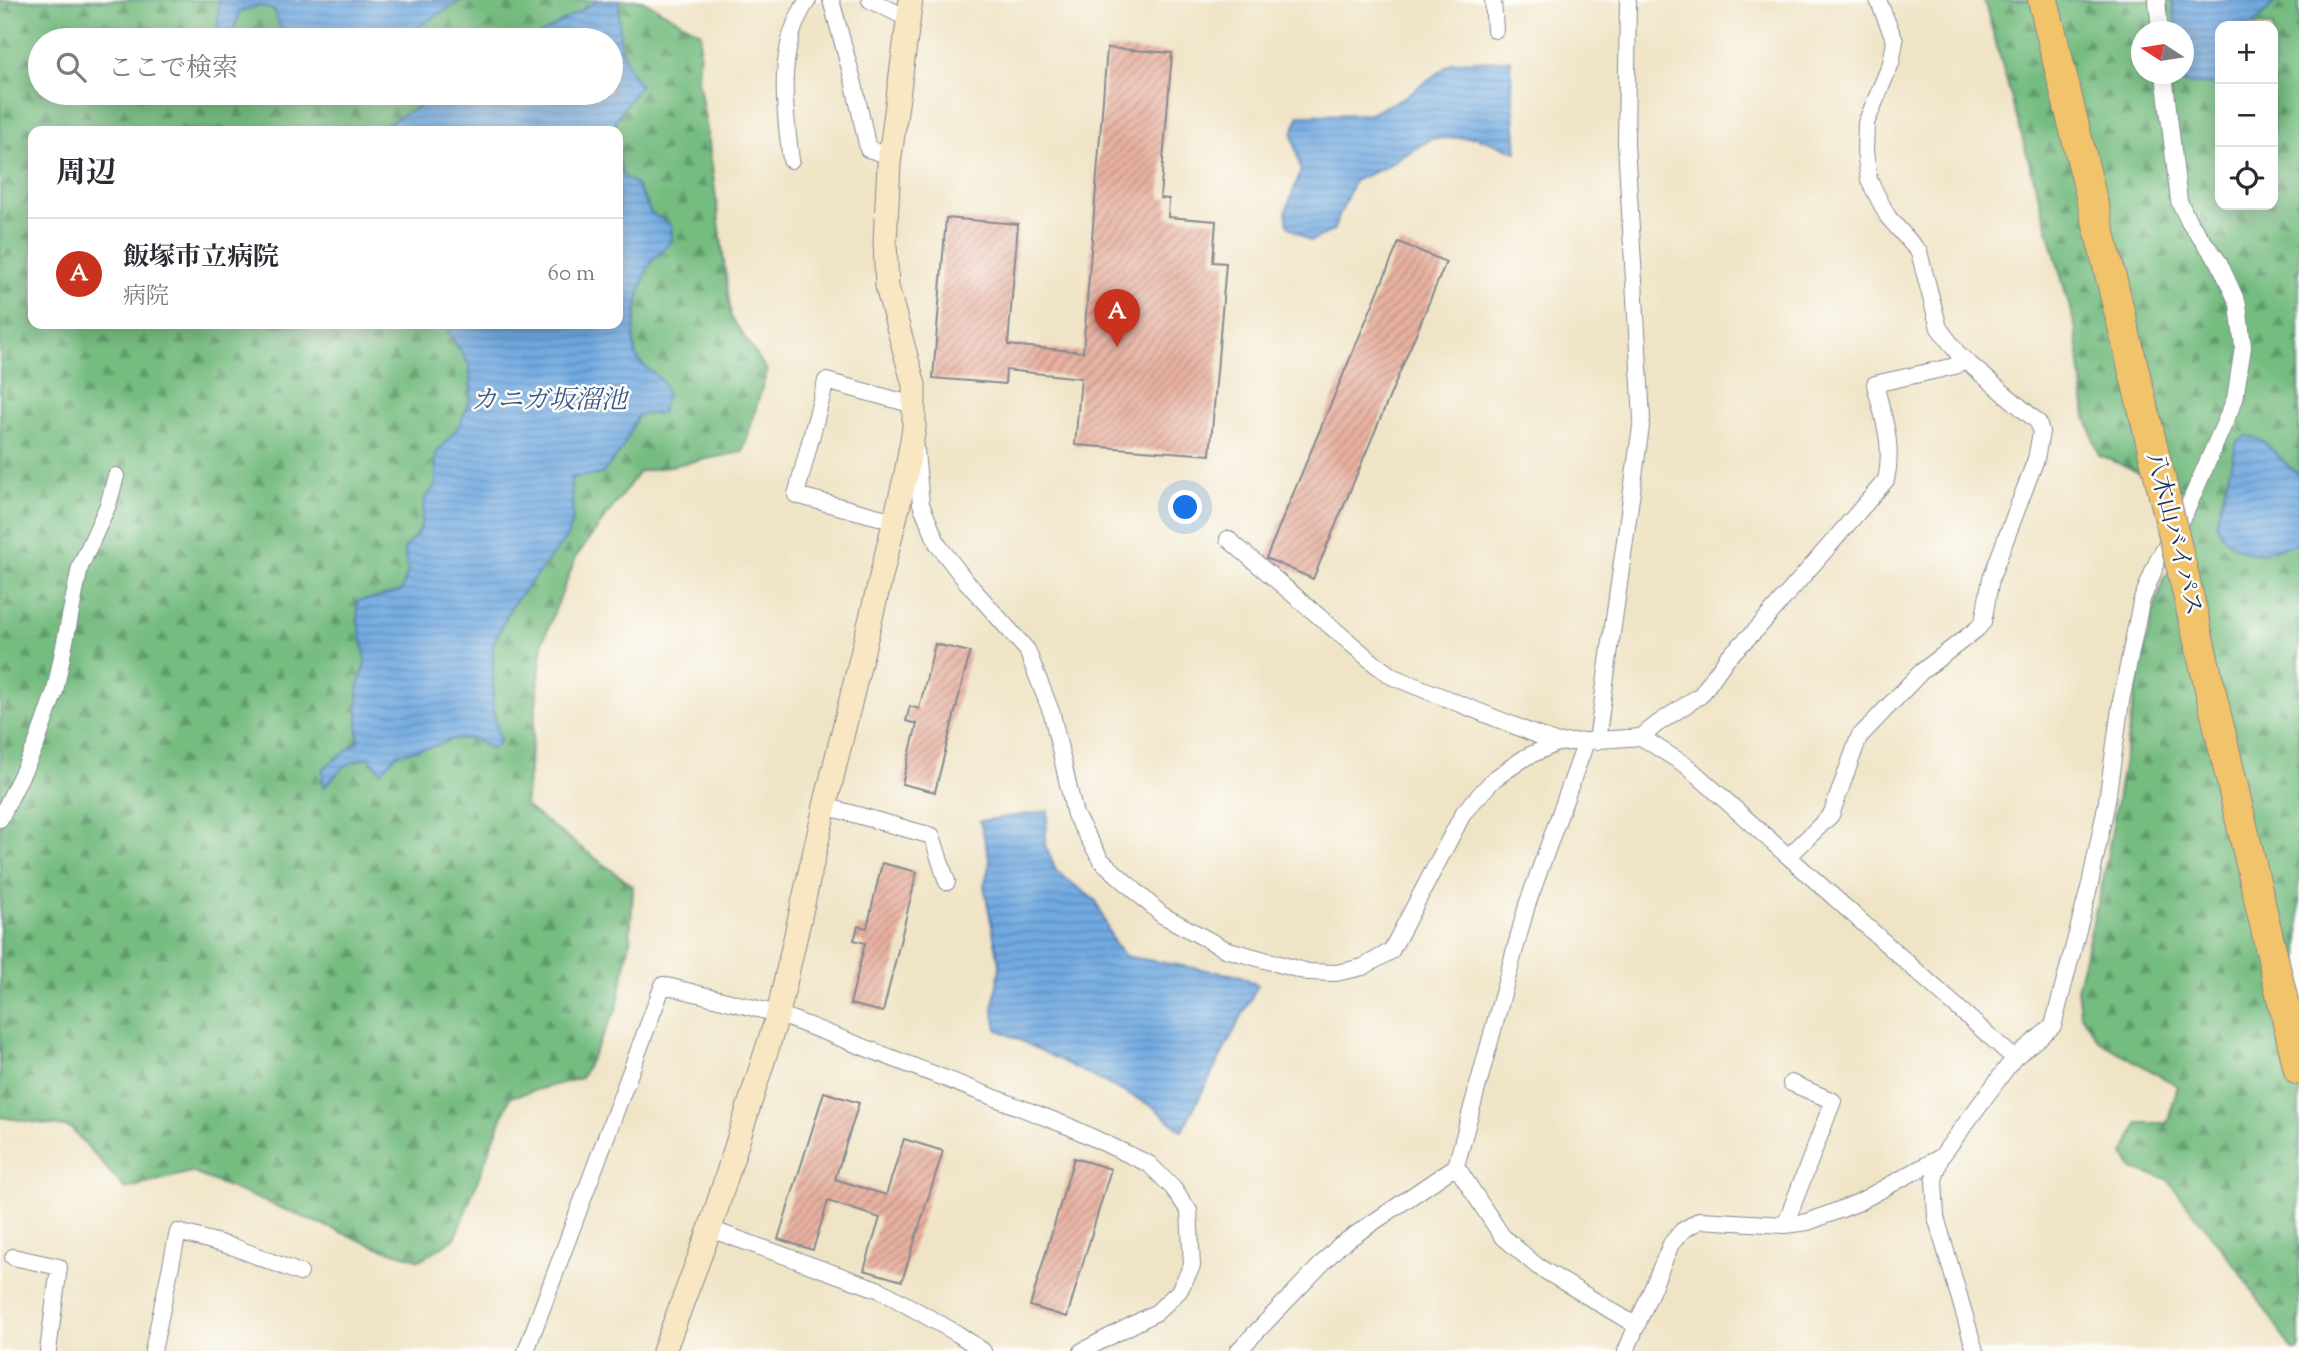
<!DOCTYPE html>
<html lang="ja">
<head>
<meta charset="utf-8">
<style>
  body { margin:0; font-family:"Sorts Mill Goudy","Noto Serif JP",serif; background:#f2f2f3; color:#2b2b33 }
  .controls { position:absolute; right:21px; top:21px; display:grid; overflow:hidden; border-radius:14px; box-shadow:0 4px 18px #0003 }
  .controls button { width:63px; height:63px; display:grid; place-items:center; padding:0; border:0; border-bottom:2px solid #e1e1e2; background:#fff; color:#2b2b33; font:35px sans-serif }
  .compass { position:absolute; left:2131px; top:21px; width:63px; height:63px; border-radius:50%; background:#fff; box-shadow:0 4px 18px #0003; rotate:282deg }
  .you { position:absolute; left:1186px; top:508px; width:24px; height:24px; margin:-18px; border:5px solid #fff; border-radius:50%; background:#1a73e8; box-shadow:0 0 0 10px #1a73e833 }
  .badge { display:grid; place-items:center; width:46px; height:46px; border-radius:50%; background:#c8321e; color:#fff; font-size:23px; font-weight:700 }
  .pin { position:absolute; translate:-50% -58px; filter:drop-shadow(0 2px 4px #0008) }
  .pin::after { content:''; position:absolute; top:37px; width:24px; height:21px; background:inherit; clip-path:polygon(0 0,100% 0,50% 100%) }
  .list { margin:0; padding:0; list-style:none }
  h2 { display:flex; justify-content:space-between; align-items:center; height:91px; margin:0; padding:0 28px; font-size:30px }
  h2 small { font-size:23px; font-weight:400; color:#7c7c81 }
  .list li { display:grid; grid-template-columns:46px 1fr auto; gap:21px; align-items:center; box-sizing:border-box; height:112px; padding:0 28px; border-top:2px solid #e1e1e2 }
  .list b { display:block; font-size:26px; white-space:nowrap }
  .list p { margin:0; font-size:23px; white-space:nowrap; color:#7c7c81 }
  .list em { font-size:23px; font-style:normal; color:#7c7c81 }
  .icon { flex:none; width:38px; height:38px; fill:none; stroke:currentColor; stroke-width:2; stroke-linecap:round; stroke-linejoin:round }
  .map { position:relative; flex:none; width:2299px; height:1351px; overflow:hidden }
  .search { position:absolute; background:#fff; box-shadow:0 4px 18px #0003; left:28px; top:28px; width:595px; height:77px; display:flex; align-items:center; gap:18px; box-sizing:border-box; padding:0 24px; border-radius:38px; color:#7c7c81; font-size:26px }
  .panel { position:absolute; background:#fff; box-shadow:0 4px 18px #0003; left:28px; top:126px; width:595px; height:203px; border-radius:14px }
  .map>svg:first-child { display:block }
</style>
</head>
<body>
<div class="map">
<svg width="2299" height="1351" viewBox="0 0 2299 1351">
  <defs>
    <pattern id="forest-firs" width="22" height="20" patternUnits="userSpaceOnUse" patternTransform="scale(1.75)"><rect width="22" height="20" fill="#75bc80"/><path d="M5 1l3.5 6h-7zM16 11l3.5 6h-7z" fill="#5f996c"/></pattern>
    <pattern id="water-rules" width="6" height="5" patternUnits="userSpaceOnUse" patternTransform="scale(1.75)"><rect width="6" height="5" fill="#71aae1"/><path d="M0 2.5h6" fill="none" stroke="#5c8bba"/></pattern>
    <pattern id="building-hatch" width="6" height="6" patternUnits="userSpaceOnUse" patternTransform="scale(1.75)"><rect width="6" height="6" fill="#e8b1a0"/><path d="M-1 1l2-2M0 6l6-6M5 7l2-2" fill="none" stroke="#bb9086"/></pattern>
  </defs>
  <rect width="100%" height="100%" fill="#fdfcf7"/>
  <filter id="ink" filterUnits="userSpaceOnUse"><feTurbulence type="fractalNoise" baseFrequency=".0143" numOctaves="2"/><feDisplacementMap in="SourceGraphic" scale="14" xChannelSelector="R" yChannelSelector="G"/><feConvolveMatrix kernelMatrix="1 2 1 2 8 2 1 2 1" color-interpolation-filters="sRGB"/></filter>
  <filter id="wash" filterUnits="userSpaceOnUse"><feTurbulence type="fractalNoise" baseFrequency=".00686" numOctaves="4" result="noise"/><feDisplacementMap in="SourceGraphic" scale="28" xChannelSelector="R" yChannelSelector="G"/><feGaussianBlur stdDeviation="1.57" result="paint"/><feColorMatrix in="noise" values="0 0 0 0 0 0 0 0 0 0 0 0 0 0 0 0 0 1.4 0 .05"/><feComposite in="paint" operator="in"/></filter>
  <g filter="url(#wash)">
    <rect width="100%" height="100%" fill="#f0e4c6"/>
    <path fill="url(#forest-firs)" stroke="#48766f" stroke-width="2" fill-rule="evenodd" d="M0 0H642L701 33 698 80 709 143 731 317 767 371 743 452 639 472 576 557 543 641 525 806 633 886 630 942 617 1008 581 1078 510 1097 455 1238 420 1260 375 1246 191 1172 125 1189 71 1128 0 1117ZM40 40H611V93H40ZM33 131H618V324H33Z
      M1984 0H2299V1351H2293L2237 1268 2167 1179 2132 1169 2124 1154 2138 1123H2167L2178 1086 2099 1041 2080 1013 2077 989 2104 876 2140 666 2153 614 2163 579 2190 548 2187 493 2099 455 2086 416 2076 330ZM2220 26H2273V205H2220ZM2142 32H2184V74H2142Z"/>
    <path fill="url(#water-rules)" stroke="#466ca0" stroke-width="2" d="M218 0H462L397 40H293L280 27 274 10 259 6 240 11 231 40H223L218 30Z
      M599 0H619C619 33 618 58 640 85L616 119 615 131H375L441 93H611V40H531Z
      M2172 0H2277L2252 26H2220V85L2184 83V32L2177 31Z
      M1510 60 1517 152 1476 137 1431 139 1385 167 1354 181 1333 231 1310 241 1288 226 1286 211 1301 170 1292 134 1299 115 1370 114 1404 97 1453 62Z
      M618 158 622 175 636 185 651 213 671 225 672 241C666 247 659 253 653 260 640 278 630 333 636 355 641 370 665 374 666 392 667 398 663 407 661 413L638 415 622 449 602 474 571 478 573 519 567 537 511 607 493 645V709L500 741 492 749 471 738 453 739 431 747 397 754 381 772 369 757 346 765 323 788V769L358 742V688L366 659 358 622 357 601 376 598 401 591 408 572 404 549 420 530 425 498 436 485V453L459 426 471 397 470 366 443 324H618Z
      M2246 436C2271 438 2280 464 2299 474V543C2285 546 2268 553 2254 553 2238 552 2220 537 2216 522L2237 442Z
      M1048 811 1045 845 1056 871 1096 901 1114 943 1125 956 1241 976 1258 985 1182 1131 1152 1106 997 1029 993 1008 1000 967 984 886 990 862 980 821Z"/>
    <g id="blocks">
      <path fill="url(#building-hatch)" d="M1107 48 1172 53 1160 198 1169 199 1168 217 1216 221 1213 262 1226 263 1210 455 1075 445 1081 378 1006 370 1005 384 933 378 946 218 1018 224 1008 345 1083 352Z
        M1399 242 1446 262 1313 579 1266 558Z
        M935 644 970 652 935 792 902 784 917 724 906 721 910 706 919 709Z
        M882 863 917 872 883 1012 850 1004 865 943 854 940 858 926 867 928Z
        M824 1092 859 1103 835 1179 886 1195 904 1139 943 1151 902 1281 864 1270 880 1218 828 1201 813 1250 778 1239Z
        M1074 1158 1111 1169 1067 1317 1030 1306Z"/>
    </g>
  </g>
  <g filter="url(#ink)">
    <use href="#blocks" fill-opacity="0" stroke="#868a92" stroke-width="2"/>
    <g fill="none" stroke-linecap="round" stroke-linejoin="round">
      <defs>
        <path id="street" d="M831 0 854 84 868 149 890 156
          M870 0 909 19
          M1493 0 1495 30
          M2157 0 2160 32
          M791 160C784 108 776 45 808 0
          M916 451 921 504 938 545 965 580 1027 650 1052 714 1075 815 1101 860 1162 915 1225 949 1308 972 1336 973 1363 967 1391 951 1464 812 1494 779 1526 757 1557 743 1641 737 1687 766 2014 1058
          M894 521 796 495 826 381 914 405
          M1228 539 1375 664 1393 677 1557 743
          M1641 737 1657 724 1701 695 1727 658 1757 629 1886 480C1894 445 1883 417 1875 384L1955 366 1963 358
          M1597 741 1642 419 1626 143 1628 0
          M825 806 932 836 947 882
          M0 819 36 745 55 691 80 567 108 505 116 476
          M1789 856 1831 815 1859 737 1921 672 1977 629 1983 622 1991 578 2036 459 2041 432 2038 422 1959 355 1939 328 1919 252 1888 217 1869 180 1865 152 1866 123 1891 63 1895 41 1878 0
          M1456 1166 1502 1236 1537 1266 1637 1326
          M1785 1225 1833 1101 1791 1083
          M710 1229 880 1290 958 1334 983 1351
          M13 1257 59 1267 48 1351
          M153 1351 178 1232 234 1247 300 1273
          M526 1351 663 985 778 1014 1068 1126 1149 1164 1173 1188 1189 1211 1192 1266 1179 1291 1157 1312 1082 1351
          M1238 1351 1340 1245 1456 1166 1527 905 1586 742
          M1626 1351 1671 1244 1682 1231 1700 1220 1785 1225 1808 1222 1857 1203 1941 1157
          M1975 1351 1936 1217 1934 1180 1941 1157 2014 1058 2053 1026 2090 884 2107 801 2121 701 2141 602 2157 562 2187 509 2235 399 2243 347 2238 304 2219 262 2189 222 2179 201 2164 74"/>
        <path id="secondary" d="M664 1351 710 1229 778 1014 825 806 906 474 914 428V385L887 287 885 242 889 164 911 0"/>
        <path id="highway" d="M2043 0 2140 396
          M2183 573 2299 1070"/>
      </defs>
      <use href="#street" stroke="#868a92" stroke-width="18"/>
      <use href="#secondary" stroke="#868a92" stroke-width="25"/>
      <use href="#highway" stroke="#868a92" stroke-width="32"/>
      <use href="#street" stroke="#fff" stroke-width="16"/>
      <use href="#secondary" stroke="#f9e7c3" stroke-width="23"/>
      <use href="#highway" stroke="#f1c36a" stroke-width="30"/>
      <defs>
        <path id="highway-bridge" d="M2140 396 2183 573"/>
      </defs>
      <use href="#highway-bridge" stroke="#868a92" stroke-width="32" stroke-linecap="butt"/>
      <use href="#highway-bridge" stroke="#f1c36a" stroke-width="30"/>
    </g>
  </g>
  <g text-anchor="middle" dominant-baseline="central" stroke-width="5" stroke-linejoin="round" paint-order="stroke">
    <g font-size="24" fill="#1b2f5e" stroke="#fdfcf7">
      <text transform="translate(2173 534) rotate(76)">八木山バイパス</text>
    </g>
    <g font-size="26" font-style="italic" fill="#395a8c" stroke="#fdfcf7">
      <text x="549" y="401">カニガ坂溜池</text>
    </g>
  </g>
</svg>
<div class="controls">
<button>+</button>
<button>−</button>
<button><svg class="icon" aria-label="locate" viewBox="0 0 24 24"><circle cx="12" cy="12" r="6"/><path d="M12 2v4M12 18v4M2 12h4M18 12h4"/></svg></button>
</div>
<svg class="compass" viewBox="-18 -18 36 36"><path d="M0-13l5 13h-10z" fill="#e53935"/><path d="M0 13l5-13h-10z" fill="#7c7c81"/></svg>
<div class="you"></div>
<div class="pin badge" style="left:1117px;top:347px">A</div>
<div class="search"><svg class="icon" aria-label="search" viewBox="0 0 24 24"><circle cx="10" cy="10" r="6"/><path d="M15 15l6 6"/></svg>ここで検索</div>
<section class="panel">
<h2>周辺<small></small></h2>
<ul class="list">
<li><span class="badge">A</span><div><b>飯塚市立病院</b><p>病院</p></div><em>60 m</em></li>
</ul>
</section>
</div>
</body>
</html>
